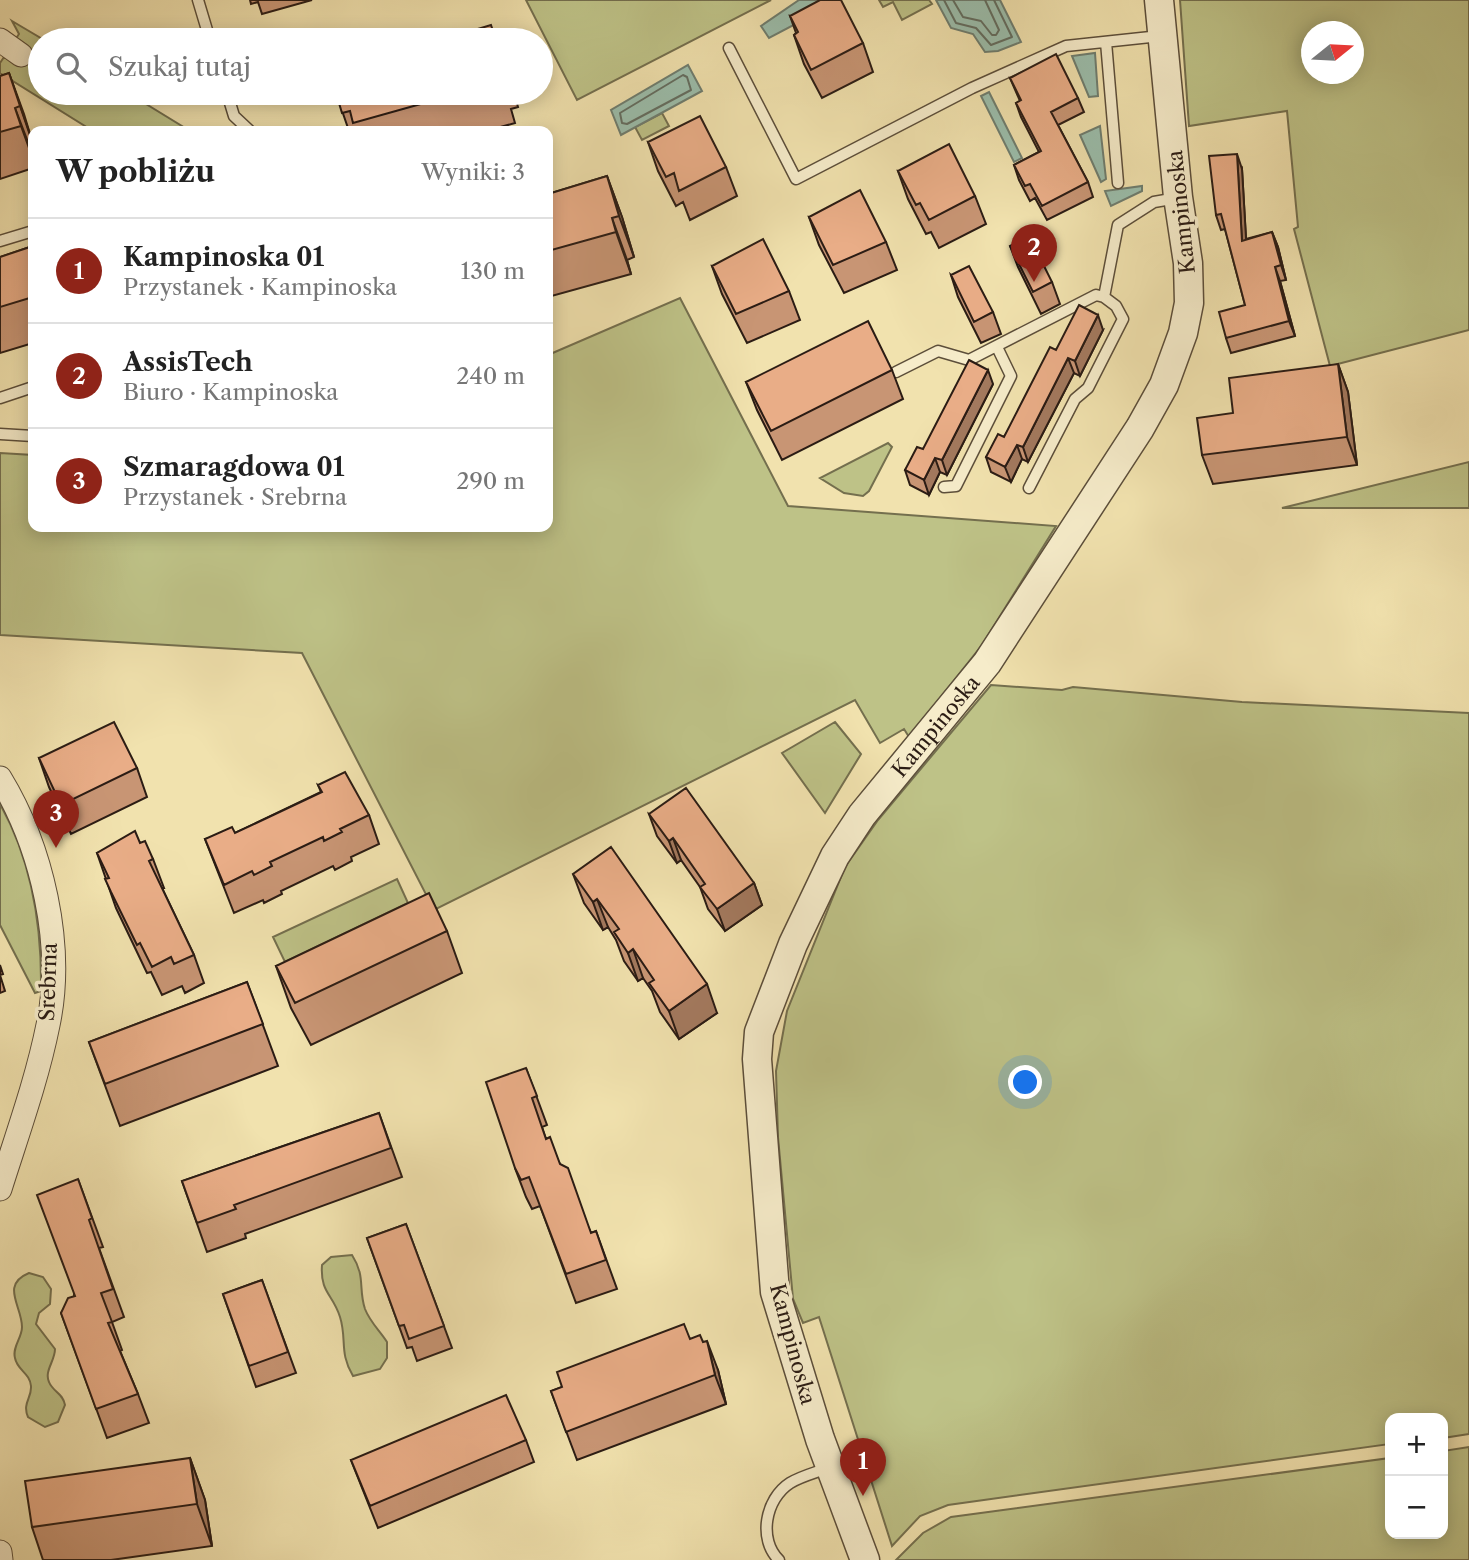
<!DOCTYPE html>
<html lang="pl">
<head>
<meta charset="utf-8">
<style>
  body { margin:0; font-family:"Libre Caslon Text",serif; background:#f6f6f6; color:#222 }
  .controls { position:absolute; right:21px; bottom:21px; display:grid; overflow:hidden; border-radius:14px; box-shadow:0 4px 18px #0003 }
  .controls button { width:63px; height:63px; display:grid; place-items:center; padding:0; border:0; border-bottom:2px solid #e0e0e0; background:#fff; color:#222; font:35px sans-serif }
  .compass { position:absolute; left:1301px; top:21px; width:63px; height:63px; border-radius:50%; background:#fff; box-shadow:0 4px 18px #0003; rotate:72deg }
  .you { position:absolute; left:1026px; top:1083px; width:24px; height:24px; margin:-18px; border:5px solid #fff; border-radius:50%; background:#1a73e8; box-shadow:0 0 0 10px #1a73e833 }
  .badge { display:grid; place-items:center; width:46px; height:46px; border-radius:50%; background:#8f2418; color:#fff; font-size:23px; font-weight:700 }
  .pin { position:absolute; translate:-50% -58px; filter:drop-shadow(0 2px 4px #0008) }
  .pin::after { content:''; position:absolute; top:37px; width:24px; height:21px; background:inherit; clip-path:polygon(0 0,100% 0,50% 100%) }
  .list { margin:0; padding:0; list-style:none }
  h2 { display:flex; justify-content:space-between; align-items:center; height:91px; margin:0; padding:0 28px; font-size:30px }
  h2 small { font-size:23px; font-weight:400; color:#767676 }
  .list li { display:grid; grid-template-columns:46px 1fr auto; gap:21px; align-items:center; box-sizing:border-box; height:105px; padding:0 28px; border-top:2px solid #e0e0e0 }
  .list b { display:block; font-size:26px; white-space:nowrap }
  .list p { margin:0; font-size:23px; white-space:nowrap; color:#767676 }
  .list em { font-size:23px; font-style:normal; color:#767676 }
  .icon { flex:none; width:38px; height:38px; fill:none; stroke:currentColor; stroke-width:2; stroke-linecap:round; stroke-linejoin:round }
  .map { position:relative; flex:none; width:1469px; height:1560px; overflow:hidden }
  .search { position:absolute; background:#fff; box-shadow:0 4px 18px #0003; left:28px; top:28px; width:525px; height:77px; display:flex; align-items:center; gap:18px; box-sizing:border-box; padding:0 24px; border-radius:38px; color:#767676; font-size:26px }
  .panel { position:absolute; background:#fff; box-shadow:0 4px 18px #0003; left:28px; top:126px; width:525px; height:406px; border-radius:14px }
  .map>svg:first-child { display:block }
</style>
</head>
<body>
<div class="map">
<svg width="1469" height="1560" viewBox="0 0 1469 1560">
  <rect width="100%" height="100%" fill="#f1e2ae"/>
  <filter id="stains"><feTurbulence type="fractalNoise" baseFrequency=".00286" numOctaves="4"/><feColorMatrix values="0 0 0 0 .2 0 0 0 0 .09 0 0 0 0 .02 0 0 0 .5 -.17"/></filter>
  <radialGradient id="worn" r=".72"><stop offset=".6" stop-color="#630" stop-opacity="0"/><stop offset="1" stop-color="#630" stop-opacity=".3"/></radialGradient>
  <path fill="#bec287" stroke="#746f4e" stroke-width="2" fill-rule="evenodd" d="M526 0H771L577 100Z
    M879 0H929L932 4 902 20 893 2 883 7Z
    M1180 0H1469V330L1330 366 1294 229 1298 227 1287 111 1189 126ZM1312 32H1354V74H1312Z
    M12 21 44 40H40V93H128L190 131H93L0 73V63L4 57 20 66 30 50 15 40 19 34Z
    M662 113 669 126 642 140 635 127Z
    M680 298 788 506 1056 526 982 645 909 737 904 729 880 743 855 700 434 910 302 653 0 635V453L33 455V527H548V355Z
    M888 443 892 447 869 491 863 496 844 493 820 478Z
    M1469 462V508H1282Z
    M991 685 1062 690 1073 687 1242 702 1469 713V1434L1443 1438V1418H1390V1444L948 1505 920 1516 892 1546 819 1317 803 1323 793 1299 778 1137 776 1071 787 1011 845 867 878 820Z
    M835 722 861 754 825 813 782 753Z
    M0 804C32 861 42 927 41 991L35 993 0 925Z
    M397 879 408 903 285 962 273 937Z
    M352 1255C366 1277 358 1288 365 1309 370 1322 380 1331 387 1342V1358L380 1369 353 1376C339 1353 347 1339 340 1317 333 1294 320 1293 322 1265L331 1257Z
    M29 1273 43 1277 51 1289 50 1304 39 1313 36 1324 55 1349C55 1361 44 1371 49 1382 53 1392 63 1393 65 1405L58 1422 45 1427 28 1417C22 1403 32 1398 31 1386 30 1373 17 1370 15 1358 12 1347 22 1338 22 1327 22 1306 0 1285 29 1273Z
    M1469 1447V1560H896L923 1533 951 1517 1390 1458V1534H1443V1451Z"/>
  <path fill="#9bbeac" stroke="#6e7d6f" stroke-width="2" d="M799 0H841L769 38 761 26Z
    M936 0H1000L1021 42 998 51 985 52 973 34 951 28Z
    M1095 53 1098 96 1089 97 1072 56Z
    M688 65 702 91 621 135 611 110Z
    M989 92 1022 158 1014 162 981 96Z
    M1100 126 1106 179 1101 182 1080 135Z
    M1142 186V191L1111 206 1105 191Z"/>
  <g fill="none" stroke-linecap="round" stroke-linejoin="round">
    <path stroke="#636d60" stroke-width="2" d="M944 0 956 23 976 28 991 45 1012 37 994 0
      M953 0 963 17 981 21 992 35H996L999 30 985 0
      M683 75 687 77 691 90 627 124 622 123 620 113Z"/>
    <defs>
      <path id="service" d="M198 0 210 40
        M1106 42 1118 183
        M729 48 796 179 972 88 1066 46 1160 36
        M227 93 234 116 250 131
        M0 241 33 231
        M896 372 938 351 969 360 1096 295 1104 297 1118 225 1154 202 1177 198
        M0 398 33 387
        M0 434 33 436
        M944 487 956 486 1011 376 997 347
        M1029 488 1075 399 1088 388 1123 319 1116 306 1104 297
        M779 1560C758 1540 765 1499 790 1483 801 1476 818 1472 830 1467"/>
      <path id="minor" d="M0 40 21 55
        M0 778C42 847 65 945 48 1025 37 1080 17 1135 0 1189
        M0 1552 1 1560"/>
      <g id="tertiary">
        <path id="s1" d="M865 1560 820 1439 775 1292 757 1059 759 1032 793 944 835 856 862 815 987 663 1140 428 1164 385 1183 333 1189 303 1188 263 1178 197 1159 0"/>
      </g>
    </defs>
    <use href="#service" stroke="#5c4e3a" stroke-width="13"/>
    <use href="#minor" stroke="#5c4e3a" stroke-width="25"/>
    <use href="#tertiary" stroke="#5c4e3a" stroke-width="31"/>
    <use href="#service" stroke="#f6ecca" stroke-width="10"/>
    <use href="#minor" stroke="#f6ecca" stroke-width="23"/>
    <use href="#tertiary" stroke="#f6ecca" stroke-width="28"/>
  </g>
  <path fill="#c89574" stroke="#2b1c14" stroke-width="2" d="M250 0H312L262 14 258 2 251 4Z
    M790 16 863 43 873 72 822 98 804 64 794 35 796 33Z
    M9 73 33 143V149L31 150 33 158V168L0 179V76Z
    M1010 78 1078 98 1084 112 1058 125 1088 182 1093 197 1047 220 1035 198 1030 201 1019 180 1014 165 1039 152 1021 117 1016 103 1020 101Z
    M336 93H514L518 107 511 109 515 123 486 131H349Z
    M648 142 726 167 737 196 690 220 683 202 676 206 658 171Z
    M1242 169 1246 239 1272 232 1278 247 1286 280 1280 281 1295 336 1231 353 1226 338 1245 305 1225 229 1221 230 1216 215Z
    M898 171 975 196 986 224 939 248 931 232 926 234 908 199Z
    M607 176 622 217 634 257 627 260 631 274 548 297V194Z
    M809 217 886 242 897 270 844 293 819 245Z
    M33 246V343L0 353V257Z
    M1010 246 1052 282 1060 304 1041 314 1018 267Z
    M712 266 789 291 800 320 747 343 722 294Z
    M951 275 993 312 1001 334 981 343 958 297Z
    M1103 330 1080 376 1074 373 1028 462 1022 459 1011 482 991 472 986 457 1004 437 1056 350Z
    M1338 364 1348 392 1357 465 1213 484 1202 455 1233 413Z
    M892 370 903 399 782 460 757 410 746 382Z
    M993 384 947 475 940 472 929 495 910 485 905 470 923 449Z
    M39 758 137 768 147 797 71 834 49 787Z
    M318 785 369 815 379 844 351 857 352 861 335 870 333 866 281 891 282 894 264 903 263 900 234 913 205 839 235 833 321 792Z
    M649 814 754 883 762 905 725 931 708 909 700 887 681 860 677 863 657 836Z
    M140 843 153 859 164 888H162L194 955 204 983 185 993 182 986 162 995 151 972 147 973 116 908 97 853Z
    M573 874 717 1013 679 1039 660 1012 652 991 643 978 638 981 624 961 616 940 608 927 603 930 584 903Z
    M447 931 462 973 311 1045 291 1008 276 966Z
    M0 965 3 974 0 975 5 991 0 993Z
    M247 982 278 1066 120 1126 89 1042Z
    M526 1068 547 1125 542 1127 546 1139 560 1164 591 1233 596 1231 617 1289 576 1303 540 1206 532 1209 526 1197 515 1168Z
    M379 1113 402 1177 245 1234 246 1238 207 1252 182 1181Z
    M78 1179 103 1247 99 1248 124 1317 112 1322 122 1350 120 1351 138 1394 149 1423 107 1438 61 1313 74 1296Z
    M406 1224 452 1348 417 1361 412 1347 407 1348 367 1238Z
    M262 1280 296 1373 256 1387 223 1294Z
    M690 1339 703 1342 718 1370 726 1404 577 1460 551 1391Z
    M526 1440 534 1462 378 1528 351 1460Z
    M190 1458 205 1500 212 1546 111 1560H43L32 1527Z"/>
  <path fill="#a3795e" stroke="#2b1c14" stroke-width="2" d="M9 73 24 114 33 144 20 106Z
    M15 108 31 150 33 159 21 126Z
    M1237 154 1242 169 1247 255 1242 241Z
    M607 176 622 217 634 257 619 216Z
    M612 218 627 260 631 274 616 232Z
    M1272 232 1278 247 1286 280 1281 265Z
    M1275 267 1280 281 1295 336 1289 321Z
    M1098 315 1103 330 1080 376 1075 361Z
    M1068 358 1074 373 1028 462 1023 447Z
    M1338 364 1348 392 1357 465 1347 437Z
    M988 370 993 384 947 475 942 460Z
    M1017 445 1022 459 1011 482 1005 467Z
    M935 458 940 472 929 495 924 480Z
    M673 838 681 860 677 863 669 841Z
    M754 883 762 905 725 931 717 909Z
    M597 899 608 927 603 930 593 902Z
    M633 949 643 978 638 981 628 953Z
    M707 984 717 1013 679 1039 669 1011Z
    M707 1341 718 1370 726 1404 715 1375Z
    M190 1458 205 1500 212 1546 197 1504Z"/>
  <path fill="#e9ad87" stroke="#2b1c14" stroke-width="2" d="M820 0H841L863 43 811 70 794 35 798 32 790 16Z
    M491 25 496 40H441Z
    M1056 54 1078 98 1051 112 1088 182 1042 206 1030 184 1025 186 1014 165 1041 151 1016 103 1021 100 1010 78Z
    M9 73 20 106 15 108 21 126 0 132V76Z
    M336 93H460L353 123 350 111 342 113Z
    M700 116 726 167 679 191 674 173 666 177 648 142Z
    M949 144 975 196 929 220 920 203 916 205 898 171Z
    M1237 154 1242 241 1272 232 1281 265 1275 267 1289 321 1226 338 1219 312 1245 305 1221 214 1216 215 1209 156Z
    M607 176 619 216 612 218 616 232 548 251V194Z
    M860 190 886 242 833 265 809 217Z
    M1029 236 1052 282 1033 292 1010 246Z
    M763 239 789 291 736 314 712 266Z
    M33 246V297L0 307V257Z
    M969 266 993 312 974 322 951 275Z
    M1079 305 1098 315 1075 361 1068 358 1023 447 1017 445 1005 467 986 457 998 434 1004 437 1050 347 1056 350Z
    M868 321 892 370 771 431 746 382Z
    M969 360 988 370 942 460 935 458 924 480 905 470 917 447 923 449Z
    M1338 364 1347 437 1202 455 1197 418 1233 413 1229 378Z
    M114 722 137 768 61 805 39 758Z
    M345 772 369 815 340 829 342 832 324 841 323 837 270 862 272 866 254 875 252 871 224 885 205 839 232 827 235 833 322 792 318 785Z
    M686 788 754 883 717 909 700 887 705 884 673 838 669 841 649 814Z
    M135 831 140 843 145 841 153 859 149 861 194 955 174 964 171 957 152 967 140 943 137 945 111 892 105 879 109 878 97 853Z
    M611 847 707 984 669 1011 649 983 654 980 633 949 628 953 614 932 619 929 597 899 593 902 573 874Z
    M429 893 447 931 295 1003 276 966Z
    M247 982 263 1024 105 1084 89 1042Z
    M526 1068 537 1096 532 1098 546 1139 550 1137 560 1164 568 1168 591 1233 596 1231 606 1260 566 1274 529 1177 521 1180 515 1168 486 1082Z
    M379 1113 391 1148 234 1205 236 1209 197 1223 182 1181Z
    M78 1179 92 1218 89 1220 113 1289 101 1293 112 1322 108 1323 138 1394 96 1409 61 1313 68 1298 75 1296 37 1195Z
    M406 1224 444 1326 409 1339 404 1325 399 1326 367 1238Z
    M262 1280 288 1352 249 1366 223 1294Z
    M684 1324 690 1339 700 1335 703 1342 707 1341 715 1375 566 1432 551 1391 562 1387 557 1372Z
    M506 1395 526 1440 370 1506 351 1460Z
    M190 1458 197 1504 32 1527 25 1481Z"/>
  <g text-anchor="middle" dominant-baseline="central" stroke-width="7" stroke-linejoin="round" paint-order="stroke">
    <g font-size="21" fill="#2b1c14" stroke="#f6ecca">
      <text transform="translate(1181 212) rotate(-96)">Kampinoska</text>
      <text stroke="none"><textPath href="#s1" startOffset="900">Kampinoska</textPath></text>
      <text transform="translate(48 982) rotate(-88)">Srebrna</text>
      <text transform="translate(793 1344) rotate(75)">Kampinoska</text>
    </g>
  </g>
  <rect width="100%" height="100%" filter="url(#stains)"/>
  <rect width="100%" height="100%" fill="url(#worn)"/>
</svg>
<div class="controls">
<button>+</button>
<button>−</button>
</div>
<svg class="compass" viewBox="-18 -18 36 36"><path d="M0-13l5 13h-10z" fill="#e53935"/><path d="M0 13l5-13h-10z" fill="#767676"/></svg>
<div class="you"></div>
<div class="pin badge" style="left:863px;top:1496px">1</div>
<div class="pin badge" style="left:1034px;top:282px">2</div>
<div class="pin badge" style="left:56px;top:848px">3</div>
<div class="search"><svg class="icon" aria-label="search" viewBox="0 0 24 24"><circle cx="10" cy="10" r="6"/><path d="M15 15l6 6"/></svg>Szukaj tutaj</div>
<section class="panel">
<h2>W pobliżu<small>Wyniki: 3</small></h2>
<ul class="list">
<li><span class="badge">1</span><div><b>Kampinoska 01</b><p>Przystanek · Kampinoska</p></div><em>130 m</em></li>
<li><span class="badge">2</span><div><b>AssisTech</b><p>Biuro · Kampinoska</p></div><em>240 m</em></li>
<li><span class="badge">3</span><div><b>Szmaragdowa 01</b><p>Przystanek · Srebrna</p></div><em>290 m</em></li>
</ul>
</section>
</div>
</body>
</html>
